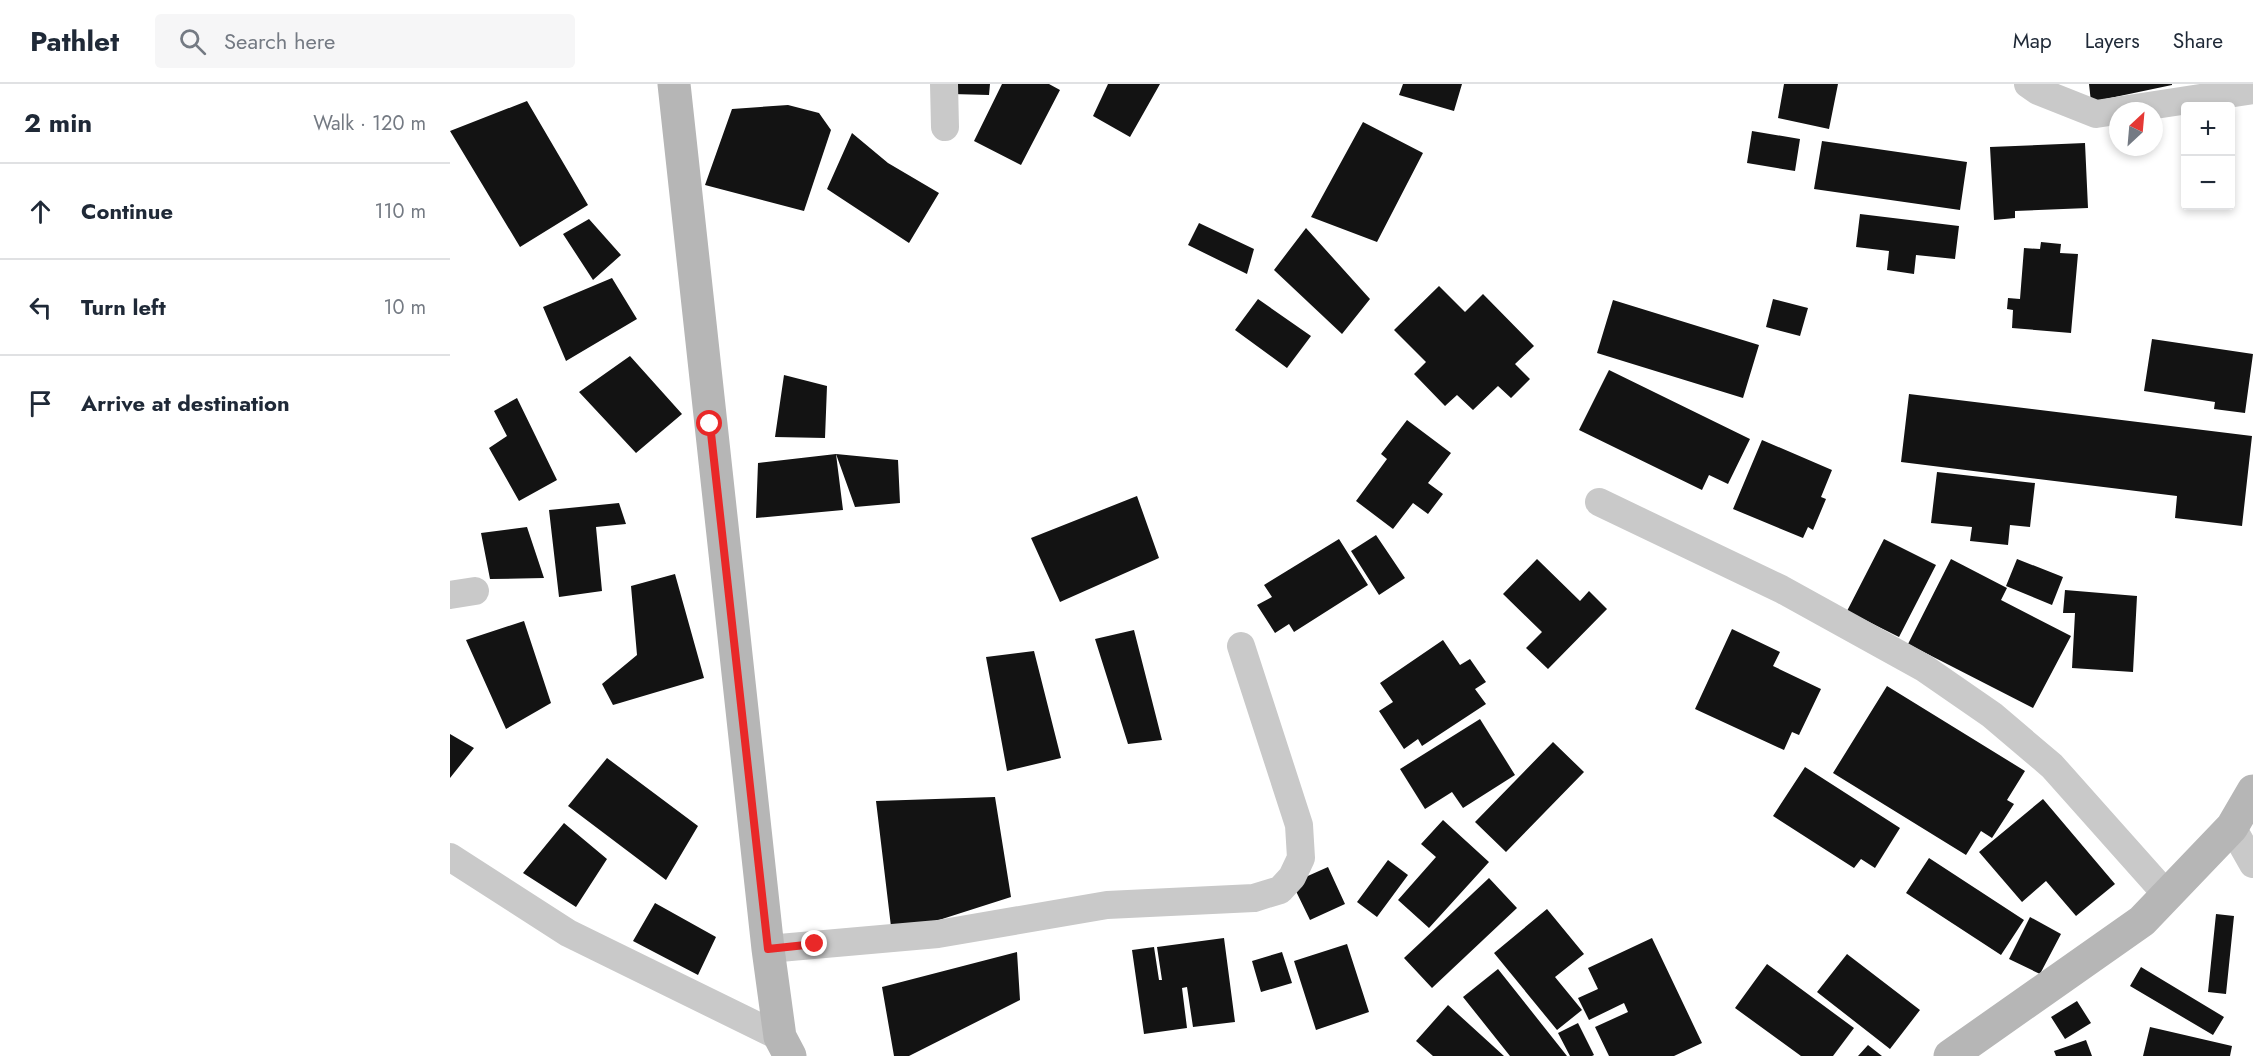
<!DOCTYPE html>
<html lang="en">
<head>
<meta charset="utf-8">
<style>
  body { margin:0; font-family:Jost,sans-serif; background:#f6f6f7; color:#1f2937 }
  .controls { position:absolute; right:18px; top:18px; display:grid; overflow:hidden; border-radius:6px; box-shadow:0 3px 9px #0003 }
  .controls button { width:54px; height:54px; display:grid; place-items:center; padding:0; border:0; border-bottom:2px solid #e0e1e3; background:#fff; color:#1f2937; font:30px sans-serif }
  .compass { position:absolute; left:1659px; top:18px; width:54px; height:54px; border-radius:50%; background:#fff; box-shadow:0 3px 9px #0003; rotate:26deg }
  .stop { position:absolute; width:18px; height:18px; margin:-14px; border:4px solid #e92828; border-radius:50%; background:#fff }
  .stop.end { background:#e92828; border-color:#fff; box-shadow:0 2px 6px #0008 }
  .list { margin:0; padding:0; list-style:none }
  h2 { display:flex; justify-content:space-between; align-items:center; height:78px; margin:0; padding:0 24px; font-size:26px }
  h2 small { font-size:20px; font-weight:400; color:#747a83 }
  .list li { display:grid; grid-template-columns:39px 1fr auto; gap:18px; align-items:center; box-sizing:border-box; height:96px; padding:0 24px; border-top:2px solid #e0e1e3 }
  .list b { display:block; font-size:22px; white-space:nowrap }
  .list em { font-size:20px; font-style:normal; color:#747a83 }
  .icon { flex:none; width:33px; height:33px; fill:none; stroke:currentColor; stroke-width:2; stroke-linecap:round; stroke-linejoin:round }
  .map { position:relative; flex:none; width:1803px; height:972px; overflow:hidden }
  header { display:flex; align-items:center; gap:36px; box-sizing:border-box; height:84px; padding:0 30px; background:#fff; border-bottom:2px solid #e0e1e3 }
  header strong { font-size:28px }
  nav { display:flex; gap:33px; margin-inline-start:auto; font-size:21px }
  .search { width:420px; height:54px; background:#f6f6f7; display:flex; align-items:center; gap:15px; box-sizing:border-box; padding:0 21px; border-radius:6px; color:#747a83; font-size:22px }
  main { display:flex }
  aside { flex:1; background:#fff }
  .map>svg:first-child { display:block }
</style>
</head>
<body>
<header>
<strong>Pathlet</strong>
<div class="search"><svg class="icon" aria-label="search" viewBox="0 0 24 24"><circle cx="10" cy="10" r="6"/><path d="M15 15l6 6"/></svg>Search here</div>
<nav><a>Map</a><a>Layers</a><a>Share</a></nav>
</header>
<main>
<aside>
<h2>2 min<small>Walk · 120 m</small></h2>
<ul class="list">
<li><svg class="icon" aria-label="ahead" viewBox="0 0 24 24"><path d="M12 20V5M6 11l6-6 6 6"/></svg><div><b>Continue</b></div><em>110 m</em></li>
<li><svg class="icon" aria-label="left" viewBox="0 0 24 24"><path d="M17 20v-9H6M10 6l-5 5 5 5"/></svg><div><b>Turn left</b></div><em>10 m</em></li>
<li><svg class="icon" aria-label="arrive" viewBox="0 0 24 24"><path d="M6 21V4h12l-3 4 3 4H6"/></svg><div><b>Arrive at destination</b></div></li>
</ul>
</aside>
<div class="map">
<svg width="1803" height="972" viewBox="0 0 1803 972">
  <rect width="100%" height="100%" fill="#fff"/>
  <path fill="#131313" d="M503 0H540L539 11 502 10Z
    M552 0H599L610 6 571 81 524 57Z
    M658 0H710L680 53 643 32Z
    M953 0H1012L1004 27 949 11Z
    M1334 0H1388L1379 45 1328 34Z
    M1639 0H1722V1L1641 18Z
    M77 17 138 121 70 163 0 47Z
    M338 21 369 29 381 46 354 127 255 101 282 25Z
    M913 38 973 69 927 158 861 133Z
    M1302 47 1350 55 1345 87 1297 79Z
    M402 49 438 79 489 109 459 159 377 105Z
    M1372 57 1517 78 1510 126 1364 105Z
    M1635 59 1638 124 1565 127V134L1544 136 1540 63Z
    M1410 130 1509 142 1505 175 1466 171 1464 190 1437 186 1439 167 1406 163Z
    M139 135 171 171 143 196 113 150Z
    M749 139 804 165 797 190 738 161Z
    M856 144 920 215 892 250 824 186Z
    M1591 158 1611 160 1610 169 1628 170 1621 249 1562 244 1563 226 1557 225 1558 214 1570 215 1574 164 1590 165Z
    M162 194 187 235 116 277 93 223Z
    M989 202 1015 228 1033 210 1084 262 1065 280 1080 295 1061 314 1048 302 1023 326 1007 311 995 322 964 290 976 278 944 246Z
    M808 215 861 252 837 284 785 246Z
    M1323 215 1358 224 1350 252 1316 243Z
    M1163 216 1309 261 1293 314 1147 269Z
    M1702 255 1803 270 1795 329 1764 325 1765 318 1694 307Z
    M180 272 232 330 186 369 129 308Z
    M1159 286 1300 355 1278 400 1259 391 1252 406 1129 346Z
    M334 291 377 302 375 354 325 353Z
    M1459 310 1802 352 1792 442 1725 434 1727 412 1451 378Z
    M67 314 107 396 69 417 39 364 57 352 44 327Z
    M957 336 1001 369 978 399 993 410 978 430 963 419 943 445 906 417 937 375 931 370Z
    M1312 356 1382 386 1371 413 1376 415 1363 446 1358 443 1353 454 1283 425Z
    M386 370 448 376 450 419 405 423Z
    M386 370 393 426 306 434 308 379Z
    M1487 388 1585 399 1580 443 1560 441 1558 461 1520 457 1522 443 1481 439Z
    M687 412 709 474 610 518 581 454Z
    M169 419 176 440 146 443 152 507 109 513 99 426Z
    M77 443 94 494 40 495 31 449Z
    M926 451 955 494 929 511 901 467Z
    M889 455 918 501 844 548 839 540 825 549 807 521 822 513 814 501Z
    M1434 455 1486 481 1449 553 1397 527Z
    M1087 475 1130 517 1139 507 1157 525 1098 585 1076 564 1092 548 1053 510Z
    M1501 475 1557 504 1551 516 1621 552 1583 624 1458 560Z
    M1567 475 1613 493 1602 521 1556 502Z
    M225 490 254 594 163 621 152 600 187 571 181 502Z
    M1615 506 1687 512 1683 588 1622 584 1625 529H1613Z
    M74 537 101 619 56 645 16 556Z
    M1282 545 1330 568 1323 582 1371 605 1349 651 1342 648 1334 666 1245 625Z
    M684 546 712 656 678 660 645 555Z
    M993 556 1010 581 1020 575 1036 598 1025 605 1036 620 972 662 968 655 954 665 929 627 943 618 930 599Z
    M584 567 611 674 557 687 536 573Z
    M1437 602 1575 687 1557 716 1564 720 1542 754 1531 747 1516 771 1383 689Z
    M1030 635 1065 691 1013 724 1002 708 975 725 950 685Z
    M0 650 24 664 0 694Z
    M1103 658 1134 688 1056 768 1025 738Z
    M157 674 248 742 216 796 118 722Z
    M1355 683 1450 744 1425 784 1411 775 1404 784 1323 732Z
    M545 713 561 813 442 851 426 717Z
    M1593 715 1665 800 1626 832 1596 797 1572 818 1529 768Z
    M993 736 1039 778 979 844 948 816 986 773 971 760Z
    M114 739 157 775 126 823 73 789Z
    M1479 774 1574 836 1551 871 1456 809Z
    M938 776 958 791 927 833 907 818Z
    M878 783 895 820 860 836 842 799Z
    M1039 794 1067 824 982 904 954 874Z
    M205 819 266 853 248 891 183 857Z
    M1097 825 1134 870 1105 893 1132 926 1107 946 1044 869Z
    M1766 830 1784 832 1776 910 1758 908Z
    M1580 833 1611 850 1590 890 1559 875Z
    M774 854 785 938 743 943 737 903 732 904 737 944 694 950 682 866 704 863 709 896H712L707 863Z
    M1202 854 1252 959 1224 972H1159L1145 943 1178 928 1174 919 1139 936 1128 914 1148 905 1138 884Z
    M897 860 919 928 866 946 844 877Z
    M567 868 570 916 459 972H444L432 903Z
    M832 868 842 899 811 908 802 877Z
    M1397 870 1470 926 1440 965 1367 908Z
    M1317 880 1404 944 1383 972H1351L1285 924Z
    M1691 883 1774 933 1763 951 1680 902Z
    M1048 885 1117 972H1060L1013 913Z
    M1627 917 1641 939 1615 955 1601 933Z
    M998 921 1054 972H983L966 957Z
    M1128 939 1144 971 1142 972H1120L1108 949Z
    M1700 943 1782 962 1780 972H1693Z
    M1636 956 1642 972H1606L1604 967Z
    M1418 961 1432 972H1408Z"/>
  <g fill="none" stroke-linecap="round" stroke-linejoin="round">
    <path stroke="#c9c9c9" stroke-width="28" d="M494 0 495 43
      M1578 0 1588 7 1646 30 1803 6
      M1149 418 1331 505 1474 584 1542 631 1602 682 1717 811
      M0 511 25 507
      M1782 743 1803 780
      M0 773 118 849 330 953
      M318 865 488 850 657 821 804 814 830 806 842 793 851 774 849 741 791 562"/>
    <path stroke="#b6b6b6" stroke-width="33" d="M224 0 318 865 330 953 340 972
      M1500 972 1692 837 1782 743 1803 707"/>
  </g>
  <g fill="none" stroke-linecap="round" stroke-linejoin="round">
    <path stroke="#e92828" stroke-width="8" d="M260 340 318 865 365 860"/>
  </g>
</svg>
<div class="controls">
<button>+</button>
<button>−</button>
</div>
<svg class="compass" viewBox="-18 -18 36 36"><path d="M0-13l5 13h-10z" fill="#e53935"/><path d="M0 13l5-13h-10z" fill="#747a83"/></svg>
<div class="stop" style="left:260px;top:340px"></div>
<div class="stop end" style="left:365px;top:860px"></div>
</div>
</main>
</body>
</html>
